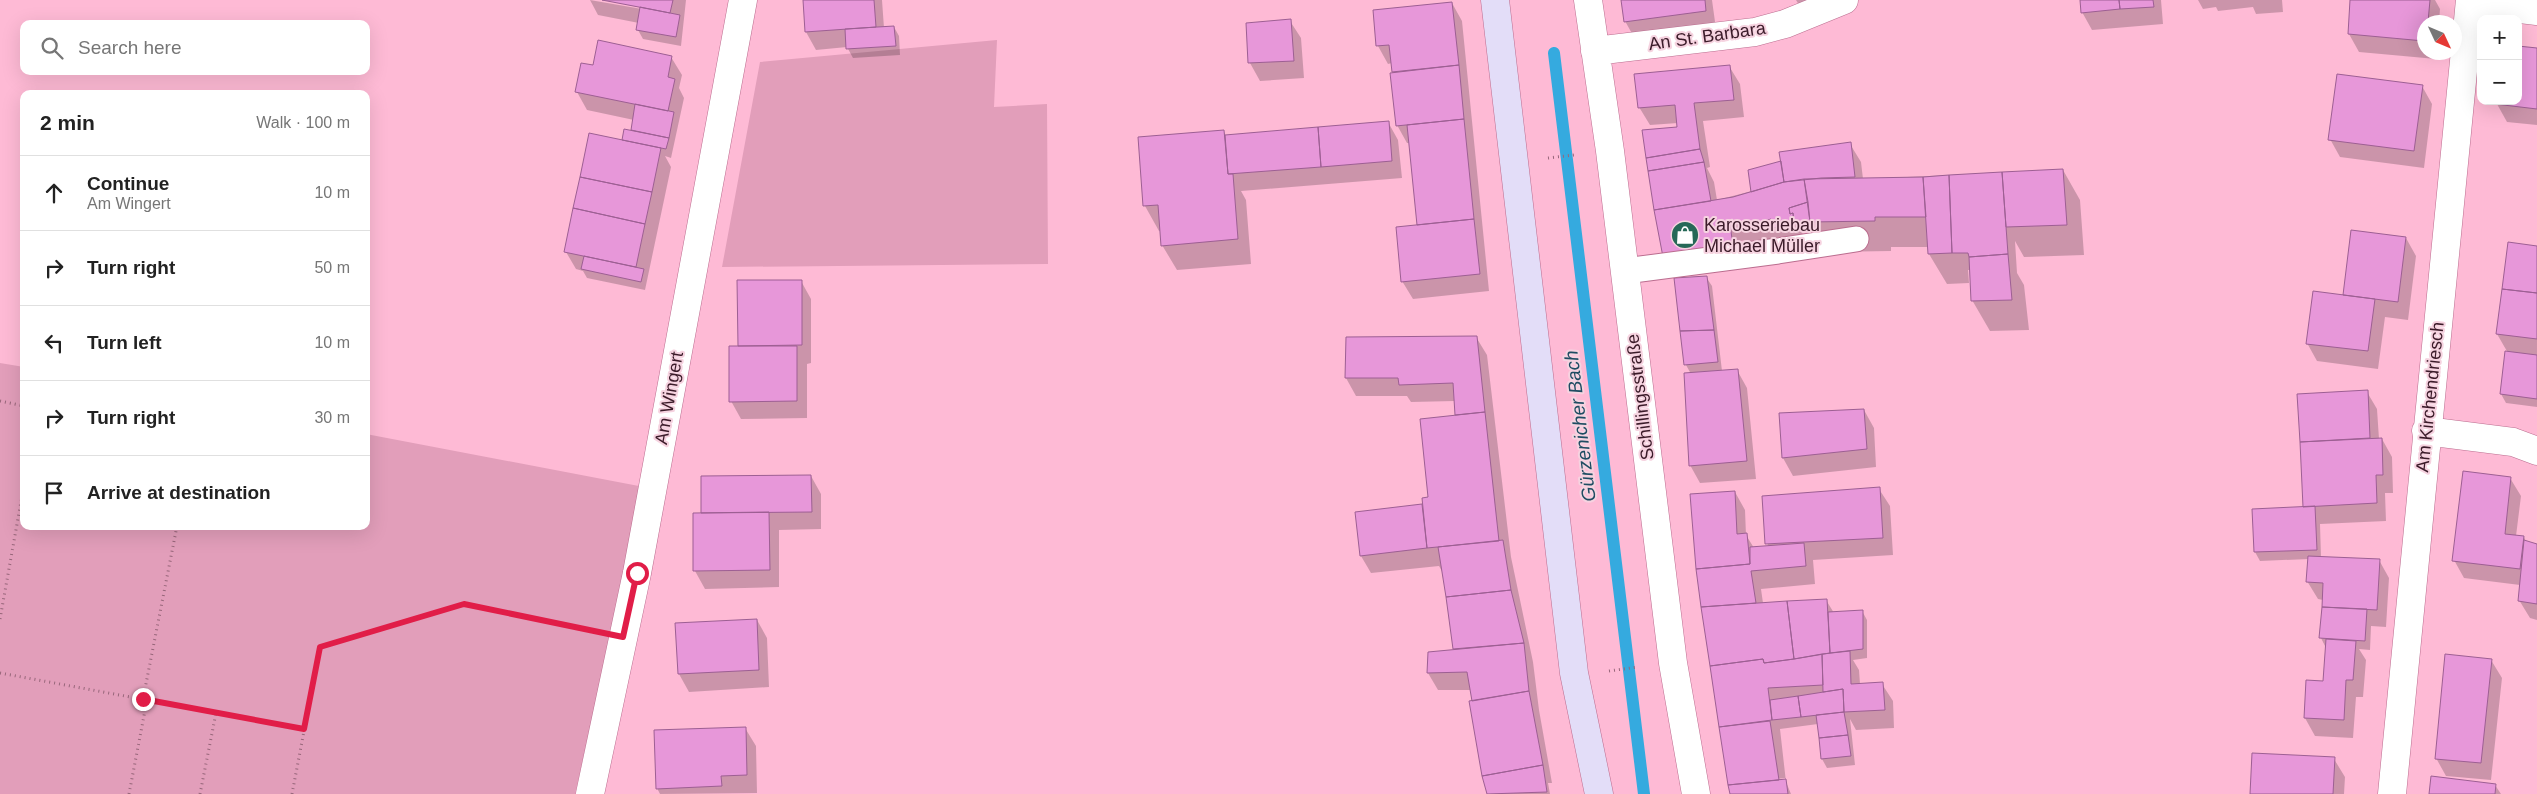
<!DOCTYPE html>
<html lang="en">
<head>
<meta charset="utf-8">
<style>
  body { margin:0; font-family:Helvetica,sans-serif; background:#f6f6f6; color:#222 }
  .controls { position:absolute; right:15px; top:15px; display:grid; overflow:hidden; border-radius:10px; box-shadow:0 5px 20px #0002 }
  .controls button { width:45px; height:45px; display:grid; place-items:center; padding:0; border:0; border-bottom:1px solid #e0e0e0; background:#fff; color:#222; font:25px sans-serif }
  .compass { position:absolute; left:2417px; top:15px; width:45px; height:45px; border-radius:50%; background:#fff; box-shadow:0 5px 20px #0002; rotate:134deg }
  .stop { position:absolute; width:15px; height:15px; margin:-11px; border:4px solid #e11d48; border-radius:50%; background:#fff }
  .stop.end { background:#e11d48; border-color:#fff; box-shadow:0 1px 5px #0008 }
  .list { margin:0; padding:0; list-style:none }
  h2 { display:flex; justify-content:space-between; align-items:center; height:65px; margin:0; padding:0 20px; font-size:21px }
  h2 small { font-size:16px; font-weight:400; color:#767676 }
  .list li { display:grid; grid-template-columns:32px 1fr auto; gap:15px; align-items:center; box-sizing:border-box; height:75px; padding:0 20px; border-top:1px solid #e0e0e0 }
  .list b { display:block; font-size:19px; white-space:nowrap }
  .list p { margin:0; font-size:16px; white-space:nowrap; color:#767676 }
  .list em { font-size:16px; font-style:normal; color:#767676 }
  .icon { flex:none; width:28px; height:28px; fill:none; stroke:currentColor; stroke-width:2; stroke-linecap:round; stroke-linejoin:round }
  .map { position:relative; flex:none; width:2537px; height:794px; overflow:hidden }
  .search { position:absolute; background:#fff; box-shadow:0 5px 20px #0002; left:20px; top:20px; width:350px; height:55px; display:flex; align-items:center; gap:12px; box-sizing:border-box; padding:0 18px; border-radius:10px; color:#767676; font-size:19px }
  .panel { position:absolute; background:#fff; box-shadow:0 5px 20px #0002; left:20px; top:90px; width:350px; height:440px; border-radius:10px }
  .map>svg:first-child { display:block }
</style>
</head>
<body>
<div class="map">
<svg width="2537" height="794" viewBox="0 0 2537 794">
  <rect width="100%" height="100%" fill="#febad5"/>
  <path fill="#e29eba" d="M997 40 994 107 1047 104 1048 264 722 267 760 62Z
    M0 363 24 367V526H366V434L644 487 575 794H0Z"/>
  <path fill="#0003" fill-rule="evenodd" d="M590 0 642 9V6L608 0H686L681 46 643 39 638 30 639 23 598 15Z
    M804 0H882L884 28 894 27 899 36 900 55 853 58 847 47 816 50 806 32Z
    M1622 0H1712L1716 29 1635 39 1625 21Z
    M1796 0H1812L1799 5Z
    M2081 0H2161L2163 24 2092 30 2082 12Z
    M2198 0H2282L2283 12 2256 14 2253 7 2218 11 2216 7 2203 9Z
    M2352 0H2435L2440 9 2439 22H2424V52H2436V59L2359 52 2349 34Z
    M1452 3 1462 21 1489 291 1413 299 1402 281 1418 226 1410 143H1407L1397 125 1392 63 1388 64 1378 46 1374 11Z
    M1290 21 1301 38 1304 78 1260 81 1250 63 1247 24Z
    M2537 50V125L2507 122 2497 104 2518 101Z
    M671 57 682 75 679 88 684 98 671 158 665 156 671 167 645 290 587 278 583 271 576 269 566 252 623 141 632 131 634 120 587 110 577 92 594 67Z
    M1729 66 1740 84 1744 117 1703 121 1710 167 1707 168 1714 182 1717 200 1752 191 1850 144 1861 162 1863 179 2063 170 2080 200 2084 255 2024 257 2015 241 2017 273 2024 285 2029 330 1990 331 1972 300 1971 270H1968L1969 283 1947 284 1929 254V247H1891V251L1829 252 1817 231H1802L1804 241 1785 245 1780 237 1752 245 1749 240 1740 241 1743 264 1674 274 1678 123 1650 125 1639 107Z
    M2422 86 2432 104 2424 168 2340 157 2330 139Z
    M1388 122 1398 140 1402 178 1241 191 1246 200 1251 264 1177 270 1162 245 1161 231H1159L1145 206 1139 139 1224 132 1226 136Z
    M2406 238 2416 256 2408 320 2385 317 2378 369 2317 361 2307 343 2344 297Z
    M2537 247V407L2506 403 2501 394 2508 353 2497 334Z
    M1706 277 1712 286 1722 371 1737 370 1747 388 1756 479 1700 483 1690 465 1691 374 1686 365Z
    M801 281 811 299V363L807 364V418L741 419 731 401 739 348V282Z
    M1476 337 1487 355 1511 557 1533 662 1539 710 1552 783H1548L1550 794H1488L1483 775 1471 690H1438L1428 673 1455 650 1443 573 1439 566 1371 573 1361 556 1421 506 1424 511 1456 416 1455 401 1411 402 1407 396H1356L1346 378Z
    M2367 392 2377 409 2379 439H2382L2392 457 2393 493H2385L2386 521 2320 524 2321 557 2379 560 2389 578 2386 627 2371 626 2370 650 2359 649 2366 660 2363 697H2356L2353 738 2315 736 2305 718 2324 682 2326 648 2321 638 2323 600 2318 599 2307 581 2309 559 2260 561 2255 552 2305 508 2299 395Z
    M1864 410 1874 428 1876 467 1793 476 1783 458 1781 414Z
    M811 476 821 494V529L779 530V587L705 589 695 571 702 514Z
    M2510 478 2521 496 2516 536 2524 537 2527 544 2537 545V620L2530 618 2519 600 2520 585 2464 578 2454 560Z
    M1879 489 1890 506 1893 555 1813 560 1815 584 1761 589 1763 603 1826 600 1834 613 1862 611 1867 620V658L1853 660 1859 670 1860 684H1882L1893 701 1894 728 1856 730 1850 719 1855 765 1827 768 1822 759 1818 724 1780 729 1786 782 1791 794H1731L1697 569 1735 492 1745 510 1746 535 1754 548 1768 547 1763 497ZM1785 778V780L1735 783Z
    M757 620 767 638 769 687 689 692 679 674Z
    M2491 660 2502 678 2491 780 2446 776 2436 758Z
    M745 728 756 746 757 793 660 794 657 788Z
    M2334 759 2345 777 2344 794H2251Z
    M2495 785 2501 794H2431Z"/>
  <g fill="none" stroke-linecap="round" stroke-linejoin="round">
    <path stroke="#35aadf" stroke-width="12" d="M1554 53 1644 794"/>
  </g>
  <path fill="#e797d9" stroke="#9d5f93" d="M602 0H673L670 13Z
    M803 0H874L876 27 805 32Z
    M1621 0H1705L1706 11 1624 22Z
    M2080 0H2119L2120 9 2081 13Z
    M2119 0H2153L2154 7 2120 9Z
    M2350 0H2430L2428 22H2424V41L2348 34Z
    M1452 2 1459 65 1392 72 1389 45 1376 46 1373 10Z
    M640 7 680 15 676 37 636 30Z
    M1291 19 1294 61 1248 63 1246 23Z
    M894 26 896 46 846 49 845 29Z
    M598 40 672 56 668 77 675 79 668 111 575 92 581 63 593 65Z
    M2518 46 2537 48V109L2495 104 2496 101H2518Z
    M1459 65 1464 119 1396 126 1390 73Z
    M1730 65 1734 100 1694 103 1700 149 1646 158 1642 130 1677 127 1675 105 1638 108 1634 74Z
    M2337 74 2423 85 2414 151 2328 140Z
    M635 104 674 112 669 138 631 130Z
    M1464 119 1474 219 1417 225 1407 125Z
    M1389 121 1392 161 1321 167 1318 127Z
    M1318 127 1321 167 1228 174 1225 135Z
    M624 129 669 138 666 149 622 140Z
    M1224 130 1228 174H1233L1238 239 1161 246 1158 205 1143 206 1138 137Z
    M589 133 661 148 652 192 580 177Z
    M1851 142 1855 177 1821 178 1784 182 1779 152Z
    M1700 149 1704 162 1648 171 1646 158Z
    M1781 161 1784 182 1751 192 1748 170Z
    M1704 162 1711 201 1654 210 1648 171Z
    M2063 169 2067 225 2006 227 2002 172Z
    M2002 172 2008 254 1969 257 1968 253H1952L1949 175Z
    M1949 175 1952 253 1928 254 1923 177Z
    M580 177 652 192 645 224 573 208Z
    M1923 177 1926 217H1875V221L1810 222 1804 179Z
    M1804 179 1808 202 1789 208 1790 214 1793 213 1794 223 1773 228 1771 219 1740 228 1739 222 1730 224 1733 246 1663 257 1654 210 1733 197 1784 182Z
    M1808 202 1810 222 1794 223 1793 213 1790 214 1789 208Z
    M573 208 645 224 636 267 564 252Z
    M1474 219 1480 274 1401 282 1396 227Z
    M2351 230 2406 237 2398 302 2343 295Z
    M2508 242 2537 246V293L2502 289Z
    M2008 254 2012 300 1971 301 1969 257Z
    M584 256 644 269 641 282 581 269Z
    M1707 276 1714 330 1680 331 1674 278Z
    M737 280H802V345L738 346Z
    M2502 289 2537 293V339L2496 334Z
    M2313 291 2375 299 2368 351 2306 344Z
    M1714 330 1718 362 1684 365 1680 331Z
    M1477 336 1485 412 1455 415 1453 383 1399 385 1398 378H1345L1346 337Z
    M729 346H797V401L729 402Z
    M2505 351 2537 355V399L2500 394Z
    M1738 369 1747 461 1689 466 1684 373Z
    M2368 390 2370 438 2300 442 2297 394Z
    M1864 409 1867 449 1782 458 1779 413Z
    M1485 412 1499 541 1427 548 1422 498 1428 497 1420 419Z
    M2382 438 2383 475H2376L2377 503 2303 507 2300 442Z
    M2463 471 2511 477 2505 534 2524 536 2520 569 2452 561Z
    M811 475 812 512 701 513V476Z
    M1880 487 1883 538 1765 544 1762 496Z
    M1735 491 1737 534 1747 533 1750 564 1696 569 1690 494Z
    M1422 504 1427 548 1360 556 1355 512Z
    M2315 506 2317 550 2254 552 2252 509Z
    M769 512 770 570 693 571V513Z
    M1503 540 1511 590 1446 597 1438 547Z
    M2524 540 2537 544V604L2518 601Z
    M1804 543 1806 566 1751 571 1756 603 1701 607 1696 569 1750 564V547Z
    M2308 556 2380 559 2377 610 2322 607 2323 583 2306 582Z
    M1511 590 1524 643 1453 649 1446 597Z
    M1827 599 1830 653 1794 659 1787 601Z
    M1787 601 1794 659 1764 663 1763 659 1710 666 1701 607Z
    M2322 607 2367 609 2365 641 2319 638Z
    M1863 610V649L1830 653 1828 612Z
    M757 619 759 670 678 674 675 623Z
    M2326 639 2356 641 2353 680H2346L2344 720 2304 718 2306 680 2323 681Z
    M1524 643 1529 691 1472 701 1467 672 1427 673 1428 652Z
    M1850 651 1851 684 1883 682 1885 710 1844 712 1843 689 1823 692 1822 654Z
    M1822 654 1823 685 1768 688 1772 720 1719 727 1710 666 1763 659 1764 663 1794 659Z
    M2445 654 2492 659 2481 763 2435 759Z
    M1843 689 1844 712 1801 717 1798 696Z
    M1529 691 1543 765 1482 776 1469 701Z
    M1798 696 1801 717 1772 720 1770 700Z
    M1844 712 1848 735 1819 738 1816 715Z
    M1770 721 1779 780 1728 785 1719 727Z
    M746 727 747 775 721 776 722 786 656 789 654 730Z
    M1848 735 1851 756 1821 759 1819 738Z
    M2252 753 2335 757 2333 794H2250Z
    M1543 765 1547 792 1487 794 1482 776Z
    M2431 776 2496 784 2495 794H2429Z
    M1786 779 1788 794H1730L1728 785Z"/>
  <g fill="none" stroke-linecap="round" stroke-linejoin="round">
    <defs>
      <path id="service" d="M1625 271 1778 251 1856 239"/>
      <path id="minor" d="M1588 0 1610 151 1673 663 1696 794
        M2470 3 2537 11
        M1595 51 1755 32 1785 24 1844 0
        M2426 431 2513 442 2537 451
        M590 794 637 573 743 0
        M2392 794 2470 0"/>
      <path id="secondary" d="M1495 0 1574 673 1599 794"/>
    </defs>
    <use href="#service" stroke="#bb6d8f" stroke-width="27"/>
    <use href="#minor" stroke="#bb6d8f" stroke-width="29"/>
    <use href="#secondary" stroke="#bb6d8f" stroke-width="29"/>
    <path stroke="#97667a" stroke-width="3" stroke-dasharray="1 4" stroke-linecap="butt" d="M1548 158 1574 155
      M0 401 24 406
      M0 619 24 485
      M1609 671 1638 667
      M0 673 304 729
      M143 699 177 526
      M129 794 147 700
      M200 794 216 713
      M292 794 320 647 464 604 588 630"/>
    <use href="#service" stroke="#fff" stroke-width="25"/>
    <use href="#minor" stroke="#fff" stroke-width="28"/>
    <use href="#secondary" stroke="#e3ddf8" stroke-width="28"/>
  </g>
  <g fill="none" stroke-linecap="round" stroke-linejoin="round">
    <path stroke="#e11d48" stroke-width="6" d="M143 699 304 729 320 647 464 604 623 637 637 573"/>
  </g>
  <defs>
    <symbol id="shop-disc" viewBox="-11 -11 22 22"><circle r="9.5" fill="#266857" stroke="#f6d3e0"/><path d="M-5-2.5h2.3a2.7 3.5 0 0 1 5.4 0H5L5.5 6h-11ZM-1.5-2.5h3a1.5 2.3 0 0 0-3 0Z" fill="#fff"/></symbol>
  </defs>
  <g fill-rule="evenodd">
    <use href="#shop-disc" x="1669" y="219" width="32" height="32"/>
  </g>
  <g text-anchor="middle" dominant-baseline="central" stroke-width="4" stroke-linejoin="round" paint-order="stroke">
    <g font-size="18" fill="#3b1b29" stroke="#f6d3e0">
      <text transform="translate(1707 36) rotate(-8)">An St. Barbara</text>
      <text transform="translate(1640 397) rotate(-97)">Schillingsstraße</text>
      <text transform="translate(2430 397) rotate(-84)">Am Kirchendriesch</text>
      <text transform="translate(669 398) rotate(-80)">Am Wingert</text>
    </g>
    <g font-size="18" fill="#3b1b29" stroke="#f6d3e0" text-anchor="start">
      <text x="1704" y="225">Karosseriebau<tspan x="1704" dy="21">Michael Müller</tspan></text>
    </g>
    <g font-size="19" font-style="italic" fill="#1e4c62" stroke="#f6d3e0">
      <text transform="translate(1580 426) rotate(-97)">Gürzenicher Bach</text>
    </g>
  </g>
</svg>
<div class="controls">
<button>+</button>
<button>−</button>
</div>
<svg class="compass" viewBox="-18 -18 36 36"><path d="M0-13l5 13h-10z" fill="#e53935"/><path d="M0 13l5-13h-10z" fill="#767676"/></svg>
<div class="stop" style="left:637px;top:573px"></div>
<div class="stop end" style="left:143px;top:699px"></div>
<div class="search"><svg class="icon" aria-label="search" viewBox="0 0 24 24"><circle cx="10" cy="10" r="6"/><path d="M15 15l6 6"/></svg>Search here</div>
<section class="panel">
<h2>2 min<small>Walk · 100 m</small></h2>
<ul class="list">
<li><svg class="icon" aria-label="ahead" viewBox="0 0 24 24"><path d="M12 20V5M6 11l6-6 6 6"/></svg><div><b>Continue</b><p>Am Wingert</p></div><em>10 m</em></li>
<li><svg class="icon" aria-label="right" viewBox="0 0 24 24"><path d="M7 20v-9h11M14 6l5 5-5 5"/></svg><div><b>Turn right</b></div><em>50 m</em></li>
<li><svg class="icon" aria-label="left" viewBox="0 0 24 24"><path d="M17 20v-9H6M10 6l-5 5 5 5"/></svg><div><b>Turn left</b></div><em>10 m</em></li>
<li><svg class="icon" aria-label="right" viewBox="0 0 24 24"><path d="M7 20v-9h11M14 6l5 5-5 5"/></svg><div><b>Turn right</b></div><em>30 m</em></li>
<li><svg class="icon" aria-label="arrive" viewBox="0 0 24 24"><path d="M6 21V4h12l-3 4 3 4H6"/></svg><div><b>Arrive at destination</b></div></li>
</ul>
</section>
</div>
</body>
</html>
